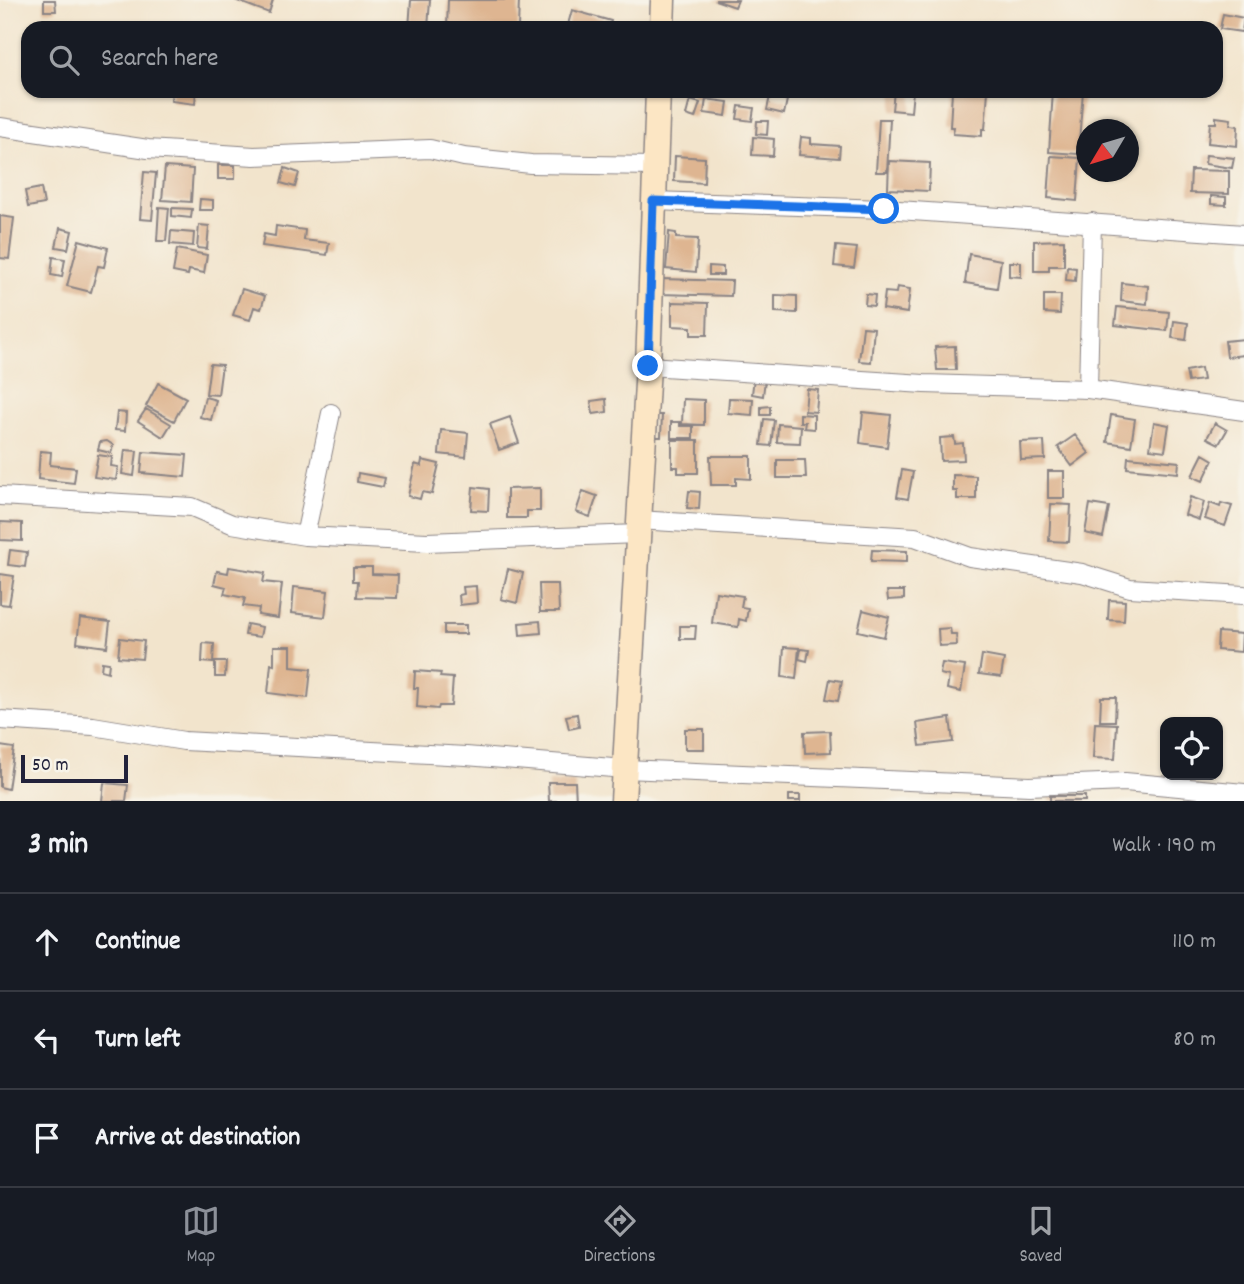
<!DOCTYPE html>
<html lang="en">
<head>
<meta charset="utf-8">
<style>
  body { margin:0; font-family:Dekko,sans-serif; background:#20242c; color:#f1f3f6 }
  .controls { position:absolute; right:21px; bottom:21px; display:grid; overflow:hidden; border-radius:14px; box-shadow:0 2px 5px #0004 }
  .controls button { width:63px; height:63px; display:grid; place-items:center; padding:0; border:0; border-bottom:2px solid #363941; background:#171b24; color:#f1f3f6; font:35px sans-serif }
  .compass { position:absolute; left:1076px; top:119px; width:63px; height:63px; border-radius:50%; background:#171b24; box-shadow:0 2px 5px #0004; rotate:232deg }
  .scale { position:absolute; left:21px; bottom:18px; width:107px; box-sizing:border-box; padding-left:7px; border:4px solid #22223b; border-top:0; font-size:19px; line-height:24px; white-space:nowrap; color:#22223b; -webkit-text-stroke:5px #f7f3e8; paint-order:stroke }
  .stop { position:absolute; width:21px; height:21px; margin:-16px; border:5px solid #1a73e8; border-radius:50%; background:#fff }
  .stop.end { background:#1a73e8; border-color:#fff; box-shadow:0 2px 7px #0008 }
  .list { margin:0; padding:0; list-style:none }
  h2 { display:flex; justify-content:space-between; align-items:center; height:91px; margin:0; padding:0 28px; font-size:30px }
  h2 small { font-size:23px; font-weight:400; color:#9ea1a6 }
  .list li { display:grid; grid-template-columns:46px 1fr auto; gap:21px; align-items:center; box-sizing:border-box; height:98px; padding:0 28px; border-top:2px solid #363941 }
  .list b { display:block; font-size:26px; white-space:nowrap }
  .list em { font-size:23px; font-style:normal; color:#9ea1a6 }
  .icon { flex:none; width:38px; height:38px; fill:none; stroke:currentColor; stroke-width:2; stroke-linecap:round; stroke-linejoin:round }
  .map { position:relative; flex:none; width:1244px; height:801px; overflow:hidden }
  .search { position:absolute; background:#171b24; box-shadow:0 2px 5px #0004; left:21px; right:21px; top:21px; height:77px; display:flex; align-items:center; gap:18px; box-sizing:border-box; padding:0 24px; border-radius:21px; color:#9ea1a6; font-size:26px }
  .sheet { height:385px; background:#171b24 }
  nav { display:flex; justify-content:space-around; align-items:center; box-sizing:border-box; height:98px; border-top:2px solid #363941; background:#171b24; font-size:19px; color:#9ea1a6 }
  nav a { display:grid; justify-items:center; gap:4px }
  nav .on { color:#8c9099 }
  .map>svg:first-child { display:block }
</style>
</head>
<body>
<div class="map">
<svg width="1244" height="801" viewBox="0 0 1244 801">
  <rect width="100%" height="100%" fill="#f7f3e8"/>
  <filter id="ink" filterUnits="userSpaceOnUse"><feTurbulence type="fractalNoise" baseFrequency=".0143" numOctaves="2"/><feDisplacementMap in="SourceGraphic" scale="14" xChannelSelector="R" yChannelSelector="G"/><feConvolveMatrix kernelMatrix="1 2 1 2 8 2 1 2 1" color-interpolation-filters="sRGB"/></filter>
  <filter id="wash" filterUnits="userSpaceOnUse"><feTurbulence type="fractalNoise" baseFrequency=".00686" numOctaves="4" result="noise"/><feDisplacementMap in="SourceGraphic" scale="28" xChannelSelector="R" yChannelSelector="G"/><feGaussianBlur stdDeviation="1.57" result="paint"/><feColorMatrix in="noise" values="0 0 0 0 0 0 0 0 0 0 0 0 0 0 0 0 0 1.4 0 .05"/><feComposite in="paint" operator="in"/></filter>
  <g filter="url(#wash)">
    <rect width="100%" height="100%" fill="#f2e4cc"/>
    <g id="blocks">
      <path fill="#deb591" d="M44 0H55L56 11H44Z
        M235 0H273L269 13Z
        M411 0H430L428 28H409Z
        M448 0H519L518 28H447Z
        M715 0H738L735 7Z
        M572 10 611 21 609 28H567Z
        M1223 14 1244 18 1242 32 1220 29Z
        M172 91H196L195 104 171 101Z
        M693 91H701V98H693Z
        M894 91H913L911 112 892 110Z
        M952 91H988L985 129H982V136L953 134 954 127H950Z
        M1053 91H1083L1078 154 1049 152Z
        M770 96 787 100 784 114 767 110Z
        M706 99 728 102 726 116 704 113Z
        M690 100 700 103 695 118 686 115Z
        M739 106 754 108 752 121 737 119Z
        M1216 117 1231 119 1230 125 1238 126 1237 146 1208 143 1210 123H1216Z
        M879 119H890L887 172H876Z
        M757 121H768L767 135 756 134Z
        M753 137 774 139 773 156 752 155Z
        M801 137 811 138V144L840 146 839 158 799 155Z
        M1206 155 1234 158 1232 168 1205 164Z
        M675 156 705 158 704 183 674 181Z
        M1051 156 1080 158 1077 201 1048 198Z
        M889 161 930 163 929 191 888 189Z
        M218 165H235V179H218Z
        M165 167 193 169 191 202 162 200Z
        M285 168 299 173 295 187 281 183Z
        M1191 170 1229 171V194L1190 193Z
        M144 172 156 173 152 220 140 219Z
        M41 188 44 204 28 207 25 191Z
        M1211 196 1226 197V205L1211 204Z
        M200 199 213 200V210H199Z
        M159 207 169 208 166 241H157Z
        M172 208 192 209 191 218 172 216Z
        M0 216 14 218 9 259 0 258Z
        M199 225 209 226 207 249 197 248Z
        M276 226 305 230 304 240 329 243 327 255 262 246 264 234 275 236Z
        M60 228 72 231 68 249 56 247Z
        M171 231 194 233 193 246 170 244Z
        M669 232 676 233V238L698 239 696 272 666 269Z
        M79 240 108 248 104 267 98 266 91 292 67 286Z
        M1064 240V266H1049V271H1034V241Z
        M836 246 857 248 854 268 834 266Z
        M177 249 207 255 204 273 189 270 188 275 173 272Z
        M969 254 1001 260 997 288 965 283Z
        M53 257 65 259 62 277 51 275Z
        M1009 262H1021V277L1009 276Z
        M709 266 723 267V275H709Z
        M1067 267 1076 268 1075 281 1066 280Z
        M661 279 732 281 731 296 660 294Z
        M1122 283 1148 286 1147 304 1121 301Z
        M897 287 910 289 907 313 883 309 885 292 896 293Z
        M242 289 265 296 261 309 254 307 250 320 233 315Z
        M866 294 875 295 874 306 865 305Z
        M775 295 797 296V313L775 312Z
        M1044 295H1061L1060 314 1044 313Z
        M672 302 708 303 707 335H691V327L672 326Z
        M1117 307 1169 312 1167 331 1115 325Z
        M1174 321 1188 323 1186 340 1172 338Z
        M863 327 874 328 871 362 859 361Z
        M1244 339V355L1227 357 1225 341Z
        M955 346 956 370H937L935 347Z
        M210 364 222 365 218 395 206 394Z
        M1201 368 1203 380 1188 382 1186 371Z
        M754 378 765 379 763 396 752 394Z
        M158 383 186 398 174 421 146 406Z
        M807 389 818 390 816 412 805 411Z
        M205 397 216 400 211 420 200 417Z
        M729 398 753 399 752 415 728 413Z
        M606 399 607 412 593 414 591 401Z
        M683 399 704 400V425L682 424Z
        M770 406V415H761V407Z
        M146 409 171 424 163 437 138 421Z
        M117 412 126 413 125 431 115 430Z
        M863 412 891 415 887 447 860 443Z
        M800 414 814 415V429L804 428 805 422H800Z
        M654 415H662L661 437H652Z
        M1111 415 1135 419 1131 446 1107 442Z
        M510 417 519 443 499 450 490 424Z
        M764 419 774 420 771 446 761 445Z
        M671 422H680V426H693V438H671Z
        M1154 422 1169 425 1165 451 1150 449Z
        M1215 423 1227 430 1219 444 1207 438Z
        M778 424 801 426 800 443 777 442Z
        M441 430 468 433 466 457 439 454Z
        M1075 435 1089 453 1072 466 1058 447Z
        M954 437 955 444 963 443 964 460 941 461 940 438Z
        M672 440H698V473H678V467H672Z
        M107 441 113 445 111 453 98 450 100 442Z
        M1044 441 1045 459 1021 460 1020 442Z
        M125 450 137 451 134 476 122 474Z
        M40 451 51 452 50 465 76 468 74 483 38 479Z
        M143 452 187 455 185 477 141 473Z
        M1203 454 1213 460 1203 481 1192 476Z
        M98 455 112 457 111 466 118 467 116 480 94 477Z
        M710 456H751V479L736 478V485H711Z
        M1128 457 1179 462 1178 473 1127 468Z
        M422 460 439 464 432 494 422 492 420 499 408 496 415 464 421 466Z
        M777 460H805L806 478H777Z
        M902 470 913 472 908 499 897 497Z
        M1048 471H1064V498H1048Z
        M358 473 385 478 383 487 357 482Z
        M953 475 976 476V499H957V491H953Z
        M473 487 489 489 488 511 471 510Z
        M540 488V511H527V518H507V489Z
        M583 491 597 496 590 517 576 512Z
        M689 491 700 492 699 509 687 508Z
        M1190 497 1204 502 1199 520 1185 515Z
        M1210 503 1220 507 1221 503 1232 506 1225 526 1205 519Z
        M1051 504 1071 505 1069 542 1049 541Z
        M1090 504 1109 507 1103 537 1085 533Z
        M0 522 22 523V541L0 540Z
        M10 550 27 552 25 567 8 565Z
        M872 550 907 551V562L871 561Z
        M229 567 265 573 263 582 282 584 278 618 258 615 259 608 243 606 245 598 224 594 226 587 214 584 217 571 228 573Z
        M353 567H372V574L398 575 397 598 357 597 358 581H353Z
        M508 569 523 573 517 603 501 599Z
        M0 574 14 576 9 605 0 604Z
        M539 584H558L559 612H540Z
        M476 586 477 603 460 605 459 595 464 594 463 587Z
        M294 587 328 591 325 617 292 613Z
        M887 591H904V599L888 600Z
        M716 592 743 596 741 607 748 608 746 621 739 619 738 627 712 623Z
        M1109 600 1125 601 1124 621 1108 620Z
        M863 610 889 617 884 637 858 631Z
        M80 618 110 622 107 647 77 643Z
        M540 621 541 633 520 635 519 623Z
        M247 624 262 627 260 637 245 635Z
        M444 625H466V634H444Z
        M680 626H696L695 639H680Z
        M950 628 951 634H956L957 645 939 646 938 629Z
        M1218 632 1242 634 1241 652 1217 650Z
        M120 638 144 641 142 659 118 657Z
        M203 643 214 644 213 663 202 662Z
        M274 646H291V667L311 669 308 698 268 693 271 664 274 665Z
        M784 647 799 648 796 679 782 677Z
        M801 649 809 650 807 661 799 659Z
        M982 655 1004 659 1001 677 979 674Z
        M102 662 109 663 108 672 101 670Z
        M215 662H226L225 677H215Z
        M942 663 965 666 961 692 947 689 949 676 940 674Z
        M415 671 441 673 440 677 453 678 451 706H439L438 709 417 707 418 688H414Z
        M830 679 842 681 838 701 826 699Z
        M1101 697H1116L1115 721H1100Z
        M577 714 579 727 569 729 566 716Z
        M950 718 953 742 920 746 917 723Z
        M1095 723 1117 724 1115 759 1093 758Z
        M685 729H704V749H685Z
        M830 731 831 752 805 753 804 732Z
        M0 746 14 748 8 789 0 787Z
        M548 782H575L576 801H549Z
        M104 783 128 785 126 801H102Z
        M789 795H800V801H789Z
        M1050 796H1085V801H1050Z"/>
    </g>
  </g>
  <g filter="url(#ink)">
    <use href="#blocks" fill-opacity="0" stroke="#8a8384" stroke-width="2"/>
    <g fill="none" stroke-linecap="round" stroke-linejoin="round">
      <defs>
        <path id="street" d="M0 127 148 149 254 156 430 149 464 157 531 164 654 166
          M653 201 884 209 1244 234
          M648 366 924 384 1088 389 1244 411
          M1088 389 1092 222
          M0 496 192 507 232 524 305 536 427 542 638 534
          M638 520 915 537 970 557 1082 573 1130 588 1244 595
          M305 536 331 413
          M0 720 93 726 184 741 466 756 625 769 1029 786 1125 782 1244 793"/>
        <path id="secondary" d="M662 28 663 0
          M623 801 648 366 658 91"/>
      </defs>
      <use href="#street" stroke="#8a8384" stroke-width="20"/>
      <use href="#secondary" stroke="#8a8384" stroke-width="27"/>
      <use href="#street" stroke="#fff" stroke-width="18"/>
      <use href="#secondary" stroke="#fce6c4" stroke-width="24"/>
    </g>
  </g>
  <g fill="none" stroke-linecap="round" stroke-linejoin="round" filter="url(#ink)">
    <path stroke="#1a73e8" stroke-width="9" d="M648 366 653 201 884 209"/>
  </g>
</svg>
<div class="controls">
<button><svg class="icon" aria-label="locate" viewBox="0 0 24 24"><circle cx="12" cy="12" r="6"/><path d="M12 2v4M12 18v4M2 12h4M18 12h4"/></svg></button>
</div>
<svg class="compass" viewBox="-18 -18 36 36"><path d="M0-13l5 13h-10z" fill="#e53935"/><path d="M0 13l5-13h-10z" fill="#9ea1a6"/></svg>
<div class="scale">50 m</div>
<div class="stop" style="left:884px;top:209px"></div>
<div class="stop end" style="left:648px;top:366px"></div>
<div class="search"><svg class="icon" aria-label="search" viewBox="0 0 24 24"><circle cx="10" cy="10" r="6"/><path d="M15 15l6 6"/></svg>Search here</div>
</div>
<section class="sheet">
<h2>3 min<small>Walk · 190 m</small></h2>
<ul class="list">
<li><svg class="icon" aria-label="ahead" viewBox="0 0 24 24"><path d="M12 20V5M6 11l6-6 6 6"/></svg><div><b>Continue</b></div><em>110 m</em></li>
<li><svg class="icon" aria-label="left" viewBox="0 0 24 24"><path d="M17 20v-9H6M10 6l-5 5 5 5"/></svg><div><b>Turn left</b></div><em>80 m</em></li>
<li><svg class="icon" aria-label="arrive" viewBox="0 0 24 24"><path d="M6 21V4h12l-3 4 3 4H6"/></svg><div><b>Arrive at destination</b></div></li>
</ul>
</section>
<nav>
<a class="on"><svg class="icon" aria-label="map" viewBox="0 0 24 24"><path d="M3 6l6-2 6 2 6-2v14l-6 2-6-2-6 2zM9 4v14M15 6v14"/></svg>Map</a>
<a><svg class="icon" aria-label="directions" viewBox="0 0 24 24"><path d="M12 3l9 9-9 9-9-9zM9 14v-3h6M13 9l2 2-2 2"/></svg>Directions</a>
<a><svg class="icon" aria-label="saved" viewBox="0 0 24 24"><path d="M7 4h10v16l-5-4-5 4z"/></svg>Saved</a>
</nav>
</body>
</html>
